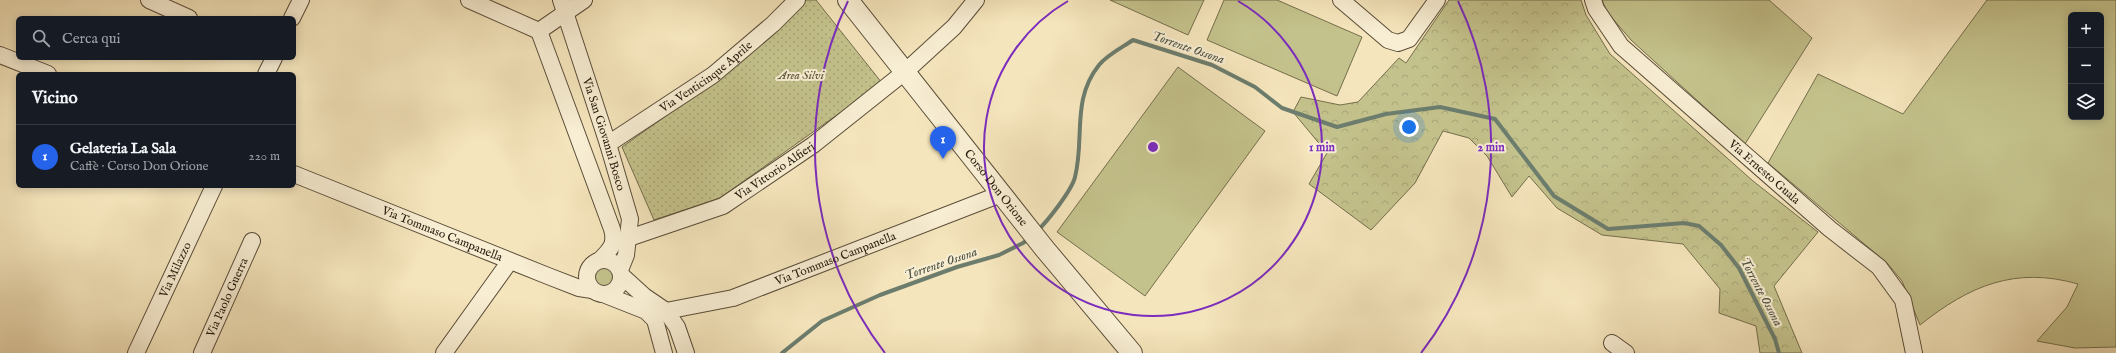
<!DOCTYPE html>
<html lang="it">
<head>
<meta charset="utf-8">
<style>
  body { margin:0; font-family:"IM FELL English",serif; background:#20242c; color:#f1f3f6 }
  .controls { position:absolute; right:12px; top:12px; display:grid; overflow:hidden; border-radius:6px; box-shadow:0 2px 10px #0003 }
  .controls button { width:36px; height:36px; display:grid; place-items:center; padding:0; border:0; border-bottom:1px solid #363941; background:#171b24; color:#f1f3f6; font:20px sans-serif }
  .you { position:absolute; left:1409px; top:127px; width:14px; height:14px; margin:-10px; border:3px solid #fff; border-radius:50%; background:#1a73e8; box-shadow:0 0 0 6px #1a73e833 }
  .badge { display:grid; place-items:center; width:26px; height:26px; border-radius:50%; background:#2563eb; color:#fff; font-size:13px; font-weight:700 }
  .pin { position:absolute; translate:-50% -33px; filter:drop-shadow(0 1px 2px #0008) }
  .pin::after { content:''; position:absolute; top:21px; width:14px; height:12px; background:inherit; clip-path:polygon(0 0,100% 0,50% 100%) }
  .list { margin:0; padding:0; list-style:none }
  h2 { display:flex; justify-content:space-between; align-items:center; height:52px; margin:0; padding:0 16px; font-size:17px }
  h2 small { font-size:13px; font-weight:400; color:#9ea1a6 }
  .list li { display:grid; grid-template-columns:26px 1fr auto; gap:12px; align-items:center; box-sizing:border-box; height:64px; padding:0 16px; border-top:1px solid #363941 }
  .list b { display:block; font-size:15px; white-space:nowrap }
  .list p { margin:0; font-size:13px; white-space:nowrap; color:#9ea1a6 }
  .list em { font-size:13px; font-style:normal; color:#9ea1a6 }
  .icon { flex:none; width:22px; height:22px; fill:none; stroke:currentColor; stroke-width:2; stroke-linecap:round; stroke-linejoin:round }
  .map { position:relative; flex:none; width:2116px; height:353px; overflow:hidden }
  .search { position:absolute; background:#171b24; box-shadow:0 2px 10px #0003; left:16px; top:16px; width:280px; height:44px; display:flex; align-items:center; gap:10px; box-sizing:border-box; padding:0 14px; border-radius:6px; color:#9ea1a6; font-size:15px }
  .panel { position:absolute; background:#171b24; box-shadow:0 2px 10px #0003; left:16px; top:72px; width:280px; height:116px; border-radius:6px }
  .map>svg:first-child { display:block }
</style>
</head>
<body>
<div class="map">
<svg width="2116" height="353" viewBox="0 0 2116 353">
  <defs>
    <pattern id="forest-crowns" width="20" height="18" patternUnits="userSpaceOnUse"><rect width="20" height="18" fill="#c4c28c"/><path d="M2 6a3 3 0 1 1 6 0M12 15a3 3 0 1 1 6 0" fill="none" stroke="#a8a678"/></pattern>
    <pattern id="park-dots" width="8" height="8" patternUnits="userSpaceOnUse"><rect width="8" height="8" fill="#c4c28c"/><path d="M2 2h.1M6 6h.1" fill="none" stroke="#a8a678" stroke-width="1.8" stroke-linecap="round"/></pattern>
  </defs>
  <rect width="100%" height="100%" fill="#f5e5bc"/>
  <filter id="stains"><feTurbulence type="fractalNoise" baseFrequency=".005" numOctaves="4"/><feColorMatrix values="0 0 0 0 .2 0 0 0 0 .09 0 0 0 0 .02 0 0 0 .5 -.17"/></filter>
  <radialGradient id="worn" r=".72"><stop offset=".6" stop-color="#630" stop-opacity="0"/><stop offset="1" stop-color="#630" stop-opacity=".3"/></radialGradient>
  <path fill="#c4c28c" stroke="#746e4c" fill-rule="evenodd" d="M1110 0H1204L1188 35Z
    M1224 0H1277L1362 37 1337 96 1207 40Z
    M1602 0H1769L1812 38 1745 144 1631 40 1607 12Z
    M1987 0H2116V347L2075 348 2037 341 2067 307 2078 284C2015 266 1969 286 1920 325L1902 281 1887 263 1768 163 1818 74 1903 114ZM2071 15H2101V117H2071Z
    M1178 67 1265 131 1145 296 1057 232Z
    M593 277a11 11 0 1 1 22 0a11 11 0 1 1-22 0Z"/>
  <path fill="url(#forest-crowns)" stroke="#746e4c" d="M1449 0H1581L1586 15 1610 54 1753 181 1818 232 1774 286 1802 353H1760L1756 326 1719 313 1720 289 1683 244 1602 235 1557 208 1529 176 1512 197 1487 156 1469 138 1443 131 1415 183 1371 230 1309 184 1327 153 1293 112 1301 97 1340 105 1358 102 1399 58 1406 63Z"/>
  <path fill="url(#park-dots)" stroke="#746e4c" d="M806 0H816L882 83 720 198 654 220 622 147 717 80Z"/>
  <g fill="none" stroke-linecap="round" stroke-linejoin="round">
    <path stroke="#6c7d6e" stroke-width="4" d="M1037 231C1047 222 1072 190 1075 177 1085 138 1071 100 1099 65 1107 55 1123 47 1133 40L1212 65 1255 87 1282 108 1337 127 1386 114 1440 107 1495 119 1554 196 1608 229 1684 223 1699 226 1721 245 1739 268 1775 339 1779 353
      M782 353 822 321 880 295 957 267 999 255 1023 243 1029 239"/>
    <defs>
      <g id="minor">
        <path d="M149 0 189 18"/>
        <path d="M469 0 539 31 584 0"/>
        <path id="s1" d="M561 0 608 144 630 219 626 255 620 270"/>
        <path d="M1341 0 1388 40 1398 43 1409 39 1437 0"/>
        <path id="s2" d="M1593 0 1596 9 1621 46 1830 229 1879 267 1903 300 1914 353"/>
        <path d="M292 18 301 0"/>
        <path d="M539 31 612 229C616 244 611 249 600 260"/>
        <path d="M0 55 48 74"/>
        <path d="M266 74 274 58"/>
        <path id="s3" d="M608 144 713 75 773 24 797 0"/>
        <path id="s4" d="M294 174 548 276 579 288 592 290"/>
        <path id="s5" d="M626 239 723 206 813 145 906 71 954 27 976 0"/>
        <circle cx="604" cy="277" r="17"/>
        <path d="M622 276 644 296 666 311 677 327 686 353"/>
        <path d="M603 294 646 311 655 320 664 353"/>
        <path id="s6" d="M666 311 733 298 1001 194"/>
        <path d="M1612 343 1626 353"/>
        <path id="s7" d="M136 353 214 186"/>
        <path id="s8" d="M202 353 252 241"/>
        <path d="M444 353 510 261"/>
      </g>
      <g id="tertiary">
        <path id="s9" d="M848 0 1044 248 1132 353"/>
      </g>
    </defs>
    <use href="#minor" stroke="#594c38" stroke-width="18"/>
    <use href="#tertiary" stroke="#594c38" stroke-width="22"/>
    <use href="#minor" stroke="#f8eed3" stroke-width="16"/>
    <use href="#tertiary" stroke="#f8eed3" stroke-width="20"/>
  </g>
  <g fill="none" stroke="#7b2cbf" stroke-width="2">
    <path d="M1238 1A169 169 0 1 1 1068 1"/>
    <path d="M885 353A338 338 0 0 1 848 1M1458 1A338 338 0 0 1 1421 353"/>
  </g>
  <g text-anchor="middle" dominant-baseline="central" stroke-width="4" stroke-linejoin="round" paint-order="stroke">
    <g font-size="12" font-style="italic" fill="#5d5439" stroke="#f8eed3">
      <text x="801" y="75">Area Silvi</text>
    </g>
    <g font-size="12" fill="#25190c" stroke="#f8eed3">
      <text stroke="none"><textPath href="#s3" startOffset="119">Via Venticinque Aprile</textPath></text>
      <text stroke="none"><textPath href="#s1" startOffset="141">Via San Giovanni Bosco</textPath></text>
      <text stroke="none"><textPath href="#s5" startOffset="165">Via Vittorio Alfieri</textPath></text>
      <text stroke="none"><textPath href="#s2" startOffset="245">Via Ernesto Guala</textPath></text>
      <text stroke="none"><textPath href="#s9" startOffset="239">Corso Don Orione</textPath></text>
      <text stroke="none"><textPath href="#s4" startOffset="160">Via Tommaso Campanella</textPath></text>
      <text stroke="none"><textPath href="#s6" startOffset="178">Via Tommaso Campanella</textPath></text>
      <text stroke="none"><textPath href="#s7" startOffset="92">Via Milazzo</textPath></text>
      <text stroke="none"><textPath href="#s8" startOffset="61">Via Paolo Guerra</textPath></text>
    </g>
    <g font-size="13" font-style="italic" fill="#4f5345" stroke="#f8eed3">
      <text transform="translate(1188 48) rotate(19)">Torrente Ossona</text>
      <text transform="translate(941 264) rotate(-19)">Torrente Ossona</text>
      <text transform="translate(1761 292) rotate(62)">Torrente Ossona</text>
    </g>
  </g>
  <circle cx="1153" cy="147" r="6" fill="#7b2cbf" stroke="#f8eed3" stroke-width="2"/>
  <g font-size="12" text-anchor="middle" font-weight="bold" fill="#7b2cbf" stroke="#f8eed3" stroke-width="4" stroke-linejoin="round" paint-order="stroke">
    <text x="1322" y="151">1 min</text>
    <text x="1491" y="151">2 min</text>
  </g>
  <rect width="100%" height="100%" filter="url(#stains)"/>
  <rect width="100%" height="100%" fill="url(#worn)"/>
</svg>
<div class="controls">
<button>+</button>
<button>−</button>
<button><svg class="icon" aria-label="layers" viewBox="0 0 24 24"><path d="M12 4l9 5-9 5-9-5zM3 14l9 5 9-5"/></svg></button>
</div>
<div class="you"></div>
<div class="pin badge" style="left:943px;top:159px">1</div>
<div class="search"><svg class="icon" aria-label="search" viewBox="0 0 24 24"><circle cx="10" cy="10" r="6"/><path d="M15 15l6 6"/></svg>Cerca qui</div>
<section class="panel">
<h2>Vicino<small></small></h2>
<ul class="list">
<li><span class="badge">1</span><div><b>Gelateria La Sala</b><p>Caffè · Corso Don Orione</p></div><em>220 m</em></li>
</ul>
</section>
</div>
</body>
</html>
